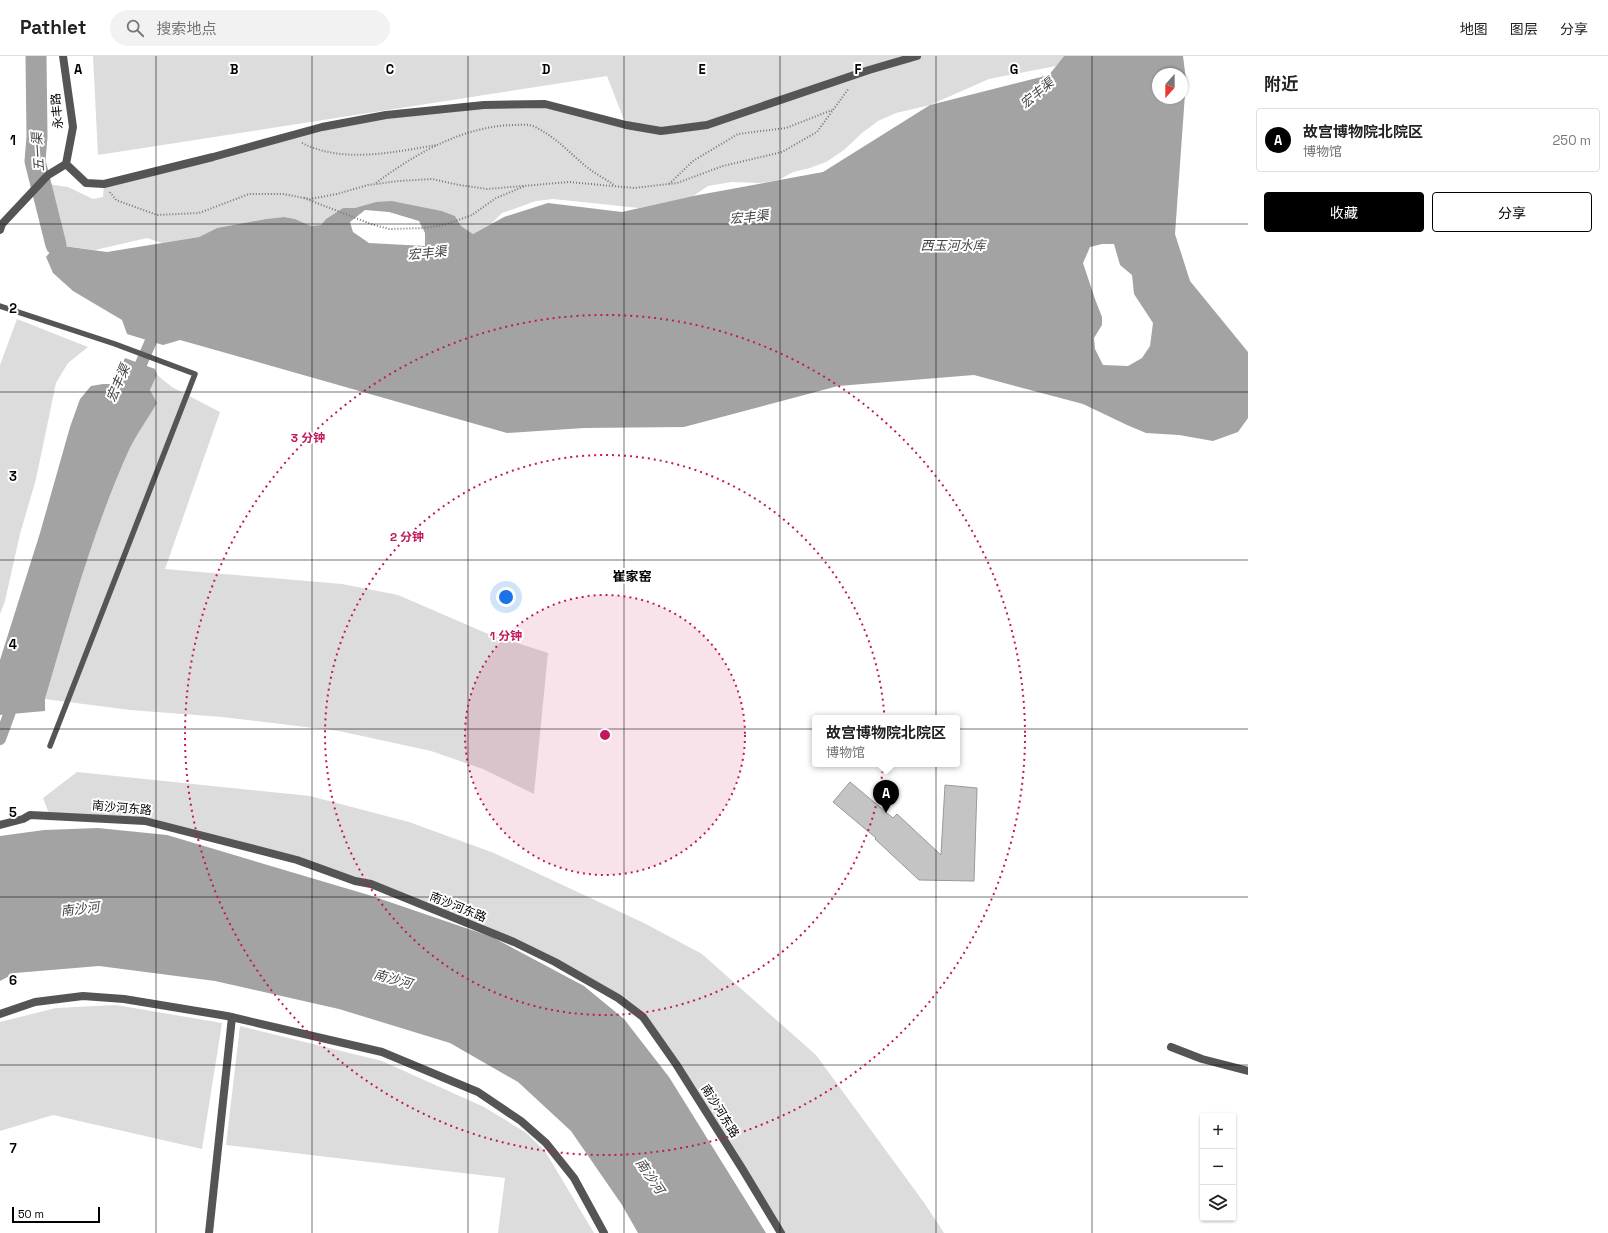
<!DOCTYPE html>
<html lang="zh">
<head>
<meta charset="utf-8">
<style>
  body { margin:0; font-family:"Space Grotesk","Noto Sans SC",sans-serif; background:#f2f2f2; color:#222 }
  .controls { position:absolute; right:12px; bottom:12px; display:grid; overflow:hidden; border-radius:4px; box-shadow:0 1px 3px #0004 }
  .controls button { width:36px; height:36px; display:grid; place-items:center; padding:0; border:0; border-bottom:1px solid #e0e0e0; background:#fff; color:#222; font:20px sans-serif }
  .compass { position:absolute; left:1152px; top:12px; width:36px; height:36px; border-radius:50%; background:#fff; box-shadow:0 1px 3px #0004; rotate:201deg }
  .scale { position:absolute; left:12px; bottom:10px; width:88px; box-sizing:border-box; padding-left:4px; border:2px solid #000; border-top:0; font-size:11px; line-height:14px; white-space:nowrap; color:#000; -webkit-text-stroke:3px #fff; paint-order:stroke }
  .you { position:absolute; left:506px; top:541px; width:14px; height:14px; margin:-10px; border:3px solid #fff; border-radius:50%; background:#1a73e8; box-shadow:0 0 0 6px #1a73e833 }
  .badge { display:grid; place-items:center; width:26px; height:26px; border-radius:50%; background:#000; color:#fff; font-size:13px; font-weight:700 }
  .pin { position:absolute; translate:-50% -33px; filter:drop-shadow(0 1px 2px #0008) }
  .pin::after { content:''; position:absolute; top:21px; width:14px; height:12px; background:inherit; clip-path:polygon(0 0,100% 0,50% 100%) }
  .popup { position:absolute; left:812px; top:659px; width:148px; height:52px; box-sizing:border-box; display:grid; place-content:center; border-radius:4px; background:#fff; filter:drop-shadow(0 1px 3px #0005); font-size:13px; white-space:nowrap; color:#767676 }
  .popup b { font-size:15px; color:#222 }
  .popup::after { content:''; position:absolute; left:50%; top:100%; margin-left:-8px; border:8px solid transparent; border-top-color:#fff }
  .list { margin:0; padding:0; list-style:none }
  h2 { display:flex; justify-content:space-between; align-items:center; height:52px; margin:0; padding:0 16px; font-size:17px }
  h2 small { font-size:13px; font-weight:400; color:#767676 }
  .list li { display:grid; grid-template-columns:26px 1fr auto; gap:12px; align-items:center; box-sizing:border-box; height:64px; margin:0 8px 8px; padding:0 8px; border:1px solid #e0e0e0; border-radius:4px }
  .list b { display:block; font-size:15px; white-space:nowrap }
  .list p { margin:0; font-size:13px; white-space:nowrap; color:#767676 }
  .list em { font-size:13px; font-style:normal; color:#767676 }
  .actions { display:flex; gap:8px; padding:12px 16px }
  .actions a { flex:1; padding:9px 0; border:1px solid #000; border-radius:4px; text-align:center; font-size:14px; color:#000 }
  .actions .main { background:#000; color:#fff }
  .icon { flex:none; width:22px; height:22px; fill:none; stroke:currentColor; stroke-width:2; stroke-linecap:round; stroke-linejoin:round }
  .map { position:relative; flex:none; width:1248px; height:1177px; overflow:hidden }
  header { display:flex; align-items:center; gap:24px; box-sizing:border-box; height:56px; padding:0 20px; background:#fff; border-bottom:1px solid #e0e0e0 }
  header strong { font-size:19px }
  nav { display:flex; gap:22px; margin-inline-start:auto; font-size:14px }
  .search { width:280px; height:36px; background:#f2f2f2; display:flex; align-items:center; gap:10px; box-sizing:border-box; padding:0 14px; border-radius:22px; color:#767676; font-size:15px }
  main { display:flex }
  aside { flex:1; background:#fff }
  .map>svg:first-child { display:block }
</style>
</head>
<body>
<header>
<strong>Pathlet</strong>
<div class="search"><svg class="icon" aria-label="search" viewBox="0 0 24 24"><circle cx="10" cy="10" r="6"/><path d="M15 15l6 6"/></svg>搜索地点</div>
<nav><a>地图</a><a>图层</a><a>分享</a></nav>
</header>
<main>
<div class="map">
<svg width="1248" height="1177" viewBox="0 0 1248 1177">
  <rect width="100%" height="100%" fill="#fff"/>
  <path fill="#dcdcdc" d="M93 0H1064L1056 10 989 23 930 49 896 57 878 65 862 77 844 94 826 106 810 112 793 116 779 124 760 127 732 126 708 130 693 140 639 152 553 143 536 145 502 157 491 168 473 178 461 170 455 160 442 155 392 145 355 152H343L326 163 321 169 311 170 295 163 284 161 266 163 217 172 199 181 162 187 147 182 95 194 56 189 41 127 68 131 93 143 103 141 104 128 386 59 545 48 626 69 607 20 98 99Z
    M17 263 88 291 68 307 56 327 36 423 20 478 5 545 0 558V309Z
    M157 319 172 331 220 356 165 513 342 528 398 539 486 577 548 597 534 738 483 713 431 695 339 675 222 661 130 654 45 643C70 559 93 474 129 394 137 378 148 362 156 347L150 334Z
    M77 716 310 740 409 766 494 797 644 867 702 898 816 999 925 1148 944 1177H781L643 961 618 942 514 886 297 804 145 765 50 760 43 742Z
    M116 949 222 967 202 1093 53 1059 0 1075V966L56 952Z
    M240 970 382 1005 484 1051 525 1076 545 1095 594 1177H498L505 1122 226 1089Z"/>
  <path fill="#a3a3a3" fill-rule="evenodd" d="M1064 0H1183L1186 24 1175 178 1190 225 1248 296V362L1238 376 1213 385 1179 379 1146 377 1127 369 1083 348 974 319 838 330 684 371 584 372 507 377 180 284 163 289 127 278 122 264 73 235 53 217 46 201 56 189 107 196 199 181 217 172 266 163 284 161 295 163 311 170 321 169 326 163 343 152H355L376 146 392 145 442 155 455 160 461 170 473 178 504 161 548 147 622 156 693 140 823 116 930 49 1049 19ZM1158 18H1182V42H1158ZM365 154 389 156 419 165 425 177V190L369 187 353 176 350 166ZM1102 188H1114L1120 209 1132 219 1134 238 1153 267 1150 290 1142 302 1128 310 1103 309 1095 293 1094 282 1102 269V261L1095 243 1083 207 1090 191Z
    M125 302 155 313 157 319 150 334 157 347C148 362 137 378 129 394 93 474 70 559 45 643V655L0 659V604L40 477 70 371 80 343 91 330 103 328H114Z
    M98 772 167 779 372 840 492 881 584 930 624 963 669 1021 766 1177H638L622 1149 571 1075 518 1026 450 987 339 953 215 925 99 910 15 917 0 925V780L44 774Z"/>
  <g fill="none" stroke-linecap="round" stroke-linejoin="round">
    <path stroke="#a3a3a3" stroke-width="12" d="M135 322 157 271
      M0 683 14 645"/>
    <path stroke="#a3a3a3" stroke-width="21" d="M36 0 37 81 35 105 56 189"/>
  </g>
  <path fill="#c4c4c4" stroke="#999" d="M850 726 893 762 897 758 941 799 945 729 977 732 974 825 919 824 875 783 876 782 833 746Z"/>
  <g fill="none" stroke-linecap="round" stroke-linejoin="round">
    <path stroke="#777" stroke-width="2" stroke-dasharray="1 2" stroke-linecap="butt" d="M302 87C344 108 393 96 437 89
      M376 127C416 97 464 70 514 69 520 69 527 68 533 70 553 79 567 94 583 108 592 116 604 122 614 129
      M669 128 693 105 738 78 786 72 832 54
      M110 136 116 144 157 159 199 157 249 138H283L310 143 337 138 368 129 399 125 432 123 459 129 487 133 569 126 634 132 677 127 723 110 782 96 817 76 849 32
      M304 142 371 168 389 173 424 172 444 169 472 159 496 142 525 130"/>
    <path stroke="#555" stroke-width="5.5" d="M0 250 115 288 195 318 50 690"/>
    <path stroke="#555" stroke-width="8" d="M63 0 73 71 66 108
      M0 174 2 168 48 119 66 108 86 127 104 128 213 101 322 71 386 59 484 49 545 48 626 69 661 75 707 69 869 14 917 0
      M0 769 23 763 30 759 145 765 297 804 355 825 371 828 514 886 555 906 618 942 643 961 676 1008 743 1114 781 1177
      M0 958 35 946 83 940 124 943 227 960 382 996 478 1036 521 1065 546 1087 574 1122 604 1177
      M1171 991 1202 1003 1248 1015
      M209 1177 232 961"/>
  </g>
  <path fill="none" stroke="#000" stroke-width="1" stroke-opacity="0.55" d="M156 0V1177M312 0V1177M468 0V1177M624 0V1177M780 0V1177M936 0V1177M1092 0V1177M0 168H1248M0 336H1248M0 504H1248M0 673H1248M0 841H1248M0 1009H1248"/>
  <circle cx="605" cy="679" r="140" fill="#c2185b" fill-opacity=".12"/>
  <g fill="none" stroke="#c2185b" stroke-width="2" stroke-dasharray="2 4">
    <circle cx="605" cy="679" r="140"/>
    <circle cx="605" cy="679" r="280"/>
    <circle cx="605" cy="679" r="420"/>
  </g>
  <g text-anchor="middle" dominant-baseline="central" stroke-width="4" stroke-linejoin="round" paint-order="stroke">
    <g font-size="12" fill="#000" stroke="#fff">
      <text transform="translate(57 55) rotate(-95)">永丰路</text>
      <text transform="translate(122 752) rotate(5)">南沙河东路</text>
      <text transform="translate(458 851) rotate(22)">南沙河东路</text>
      <text transform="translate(720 1055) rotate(58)">南沙河东路</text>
    </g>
    <g font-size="13" font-style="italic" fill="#444" stroke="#fff">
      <text transform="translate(1037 37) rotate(-40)">宏丰渠</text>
      <text transform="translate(38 96) rotate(-94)">五一渠</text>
      <text transform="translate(749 161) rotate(-6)">宏丰渠</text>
      <text x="953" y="189">西玉河水库</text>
      <text transform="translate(427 197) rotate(-6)">宏丰渠</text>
      <text transform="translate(118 327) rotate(-67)">宏丰渠</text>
      <text transform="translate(80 853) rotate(-7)">南沙河</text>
      <text transform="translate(393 923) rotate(16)">南沙河</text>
      <text transform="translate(650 1120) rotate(56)">南沙河</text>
    </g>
    <g font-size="13" font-weight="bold" fill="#000" stroke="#fff">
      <text x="632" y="520">崔家窑</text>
    </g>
  </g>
  <g font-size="13" text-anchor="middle" font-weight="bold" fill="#000" stroke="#fff" stroke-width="4" stroke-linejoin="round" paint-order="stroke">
    <text x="78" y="18">A</text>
    <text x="234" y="18">B</text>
    <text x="390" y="18">C</text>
    <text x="546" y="18">D</text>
    <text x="702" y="18">E</text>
    <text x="858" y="18">F</text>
    <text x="1014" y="18">G</text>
    <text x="13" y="89">1</text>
    <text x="13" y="257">2</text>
    <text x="13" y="425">3</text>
    <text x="13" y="593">4</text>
    <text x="13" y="761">5</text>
    <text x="13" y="929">6</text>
    <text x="13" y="1097">7</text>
  </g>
  <circle cx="605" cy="679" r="6" fill="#c2185b" stroke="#fff" stroke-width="2"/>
  <g font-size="12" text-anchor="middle" font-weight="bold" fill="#c2185b" stroke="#fff" stroke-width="4" stroke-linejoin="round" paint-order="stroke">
    <text x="308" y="386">3 分钟</text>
    <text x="407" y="485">2 分钟</text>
    <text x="506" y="584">1 分钟</text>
  </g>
</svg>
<div class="controls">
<button>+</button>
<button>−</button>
<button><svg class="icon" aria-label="layers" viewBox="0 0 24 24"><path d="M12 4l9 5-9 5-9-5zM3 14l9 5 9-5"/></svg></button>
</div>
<svg class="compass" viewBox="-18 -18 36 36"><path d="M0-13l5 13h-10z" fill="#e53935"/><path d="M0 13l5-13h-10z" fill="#767676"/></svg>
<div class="scale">50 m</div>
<div class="you"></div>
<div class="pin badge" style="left:886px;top:757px">A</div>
<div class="popup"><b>故宫博物院北院区</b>博物馆</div>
</div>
<aside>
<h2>附近<small></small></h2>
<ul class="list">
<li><span class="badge">A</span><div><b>故宫博物院北院区</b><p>博物馆</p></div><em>250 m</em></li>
</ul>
<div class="actions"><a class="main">收藏</a><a>分享</a></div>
</aside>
</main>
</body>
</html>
